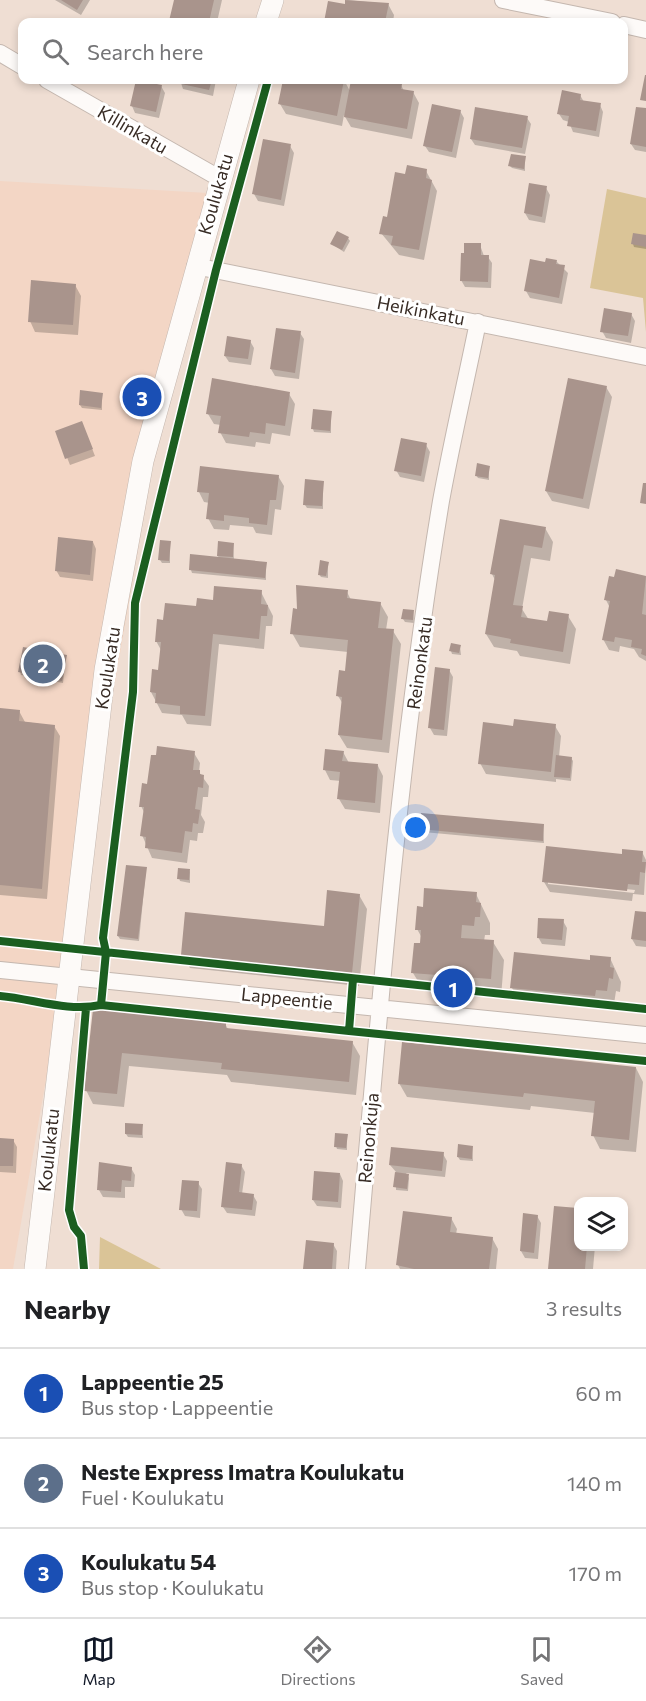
<!DOCTYPE html>
<html lang="en">
<head>
<meta charset="utf-8">
<style>
  body { margin:0; font-family:Commissioner,sans-serif; background:#f6f6f6; color:#202124 }
  .controls { position:absolute; right:18px; bottom:18px; display:grid; overflow:hidden; border-radius:12px; box-shadow:0 3px 9px #0003 }
  .controls button { width:54px; height:54px; display:grid; place-items:center; padding:0; border:0; border-bottom:2px solid #e0e0e0; background:#fff; color:#202124; font:30px sans-serif }
  .you { position:absolute; left:416px; top:828px; width:21px; height:21px; margin:-15px; border:4px solid #fff; border-radius:50%; background:#1a73e8; box-shadow:0 0 0 9px #1a73e833 }
  .badge { display:grid; place-items:center; width:39px; height:39px; border-radius:50%; background:#111827; color:#fff; font-size:20px; font-weight:700 }
  .pin { position:absolute; translate:-50% -50%; border:3px solid #fff; box-shadow:0 2px 6px #0006 }
  .list { margin:0; padding:0; list-style:none }
  h2 { display:flex; justify-content:space-between; align-items:center; height:78px; margin:0; padding:0 24px; font-size:26px }
  h2 small { font-size:20px; font-weight:400; color:#757577 }
  .list li { display:grid; grid-template-columns:39px 1fr auto; gap:18px; align-items:center; box-sizing:border-box; height:90px; padding:0 24px; border-top:2px solid #e0e0e0 }
  .list b { display:block; font-size:22px; white-space:nowrap }
  .list p { margin:0; font-size:20px; white-space:nowrap; color:#757577 }
  .list em { font-size:20px; font-style:normal; color:#757577 }
  .icon { flex:none; width:33px; height:33px; fill:none; stroke:currentColor; stroke-width:2; stroke-linecap:round; stroke-linejoin:round }
  .map { position:relative; flex:none; width:646px; height:1269px; overflow:hidden }
  .search { position:absolute; background:#fff; box-shadow:0 3px 9px #0003; left:18px; right:18px; top:18px; height:66px; display:flex; align-items:center; gap:15px; box-sizing:border-box; padding:0 21px; border-radius:12px; color:#757577; font-size:22px }
  .sheet { height:348px; background:#fff }
  nav { display:flex; justify-content:space-around; align-items:center; box-sizing:border-box; height:84px; border-top:2px solid #e0e0e0; background:#fff; font-size:16px; color:#757577 }
  nav a { display:grid; justify-items:center; gap:3px }
  nav .on { color:#111827 }
  .map>svg:first-child { display:block }
</style>
</head>
<body>
<div class="map">
<svg width="646" height="1269" viewBox="0 0 646 1269">
  <rect width="100%" height="100%" fill="#efded3"/>
  <path fill="#f3d6c5" d="M0 181 225 194 152 470 13 1269H0Z"/>
  <path fill="#dac497" d="M607 189 646 198V332L643 298 590 288Z
    M100 1237 161 1269H99Z"/>
  <path fill="#0003" fill-rule="evenodd" d="M55 0H90L81 15Z
    M175 0H222L217 22H171Z
    M347 0 388 4 394 15 393 22H326L329 3 346 6Z
    M180 80H216L213 96 183 89Z
    M285 80H344L350 91 364 83 365 80 401 85 404 91 413 92 419 103 412 139 351 127 344 115 342 126 286 114 280 104Z
    M161 86 165 93 159 118 135 113 132 106Z
    M580 95 584 102 600 105 603 112 599 137 573 132 569 122 563 120 559 114Z
    M646 110V152L635 150 631 144Z
    M460 111 464 118 456 158 429 152 425 146Z
    M527 118 531 124 525 154 475 145 471 139Z
    M290 146 294 153 284 206 258 201 254 194Z
    M525 158V171L512 168 510 166Z
    M426 171 437 191 424 260 399 255 381 233 406 176Z
    M546 188 550 195 545 223 529 220 525 213Z
    M646 237V249L634 247 633 244Z
    M348 238 350 241 344 252 332 244Z
    M480 245 484 256 488 257 492 263 491 288 465 287 461 280Z
    M556 261 568 273 562 304 530 298 526 291 546 264Z
    M75 285 81 296 78 335 35 332 30 321Z
    M631 314 635 321 631 343 606 338 602 331Z
    M300 333 304 339 299 379 275 376 271 369Z
    M250 341 254 348 251 365 229 362 225 356Z
    M606 387 612 397 589 509 552 501 546 491Z
    M102 394V410L82 408 80 405Z
    M289 394 295 404 290 436 272 433 270 444 256 442 255 447 226 443 220 432 221 425 214 424 208 414Z
    M331 412V433L314 432 313 429Z
    M82 423 95 456 70 465 57 432Z
    M426 445 430 452 424 482 400 477 396 470Z
    M489 467V480L478 478 476 475Z
    M278 476 284 486 281 510 275 509 272 535 256 533 253 527 230 525 229 530 214 529 208 518 210 503 204 502 199 492Z
    M323 482V509L307 508 305 505Z
    M501 521 545 528 553 542 550 561 531 558 522 609 529 620 549 623 568 616 576 629 570 664 520 656 517 651 494 647 486 634 495 580 492 574Z
    M93 542 96 549 93 581 60 577 56 570Z
    M170 543V563H162L160 560Z
    M220 543 233 544 234 560 266 563V580L192 573 191 570 218 558Z
    M328 563V578L321 577 319 574Z
    M617 571 646 577V661L639 657 634 649 620 646 619 652 609 650 603 639 610 608 606 600Z
    M261 592 273 616 272 626H266L264 649 219 644 211 726 187 724 182 715 162 713 151 692 159 672 161 650 156 641 164 622 214 602Z
    M347 592 351 600 380 603 388 617 386 630 393 631 401 644 389 753 347 748 339 735 343 704 338 696 346 672 348 652 300 647 292 633 298 610Z
    M413 611 414 623 405 622 403 619Z
    M460 647 461 655 452 654 451 651Z
    M66 657 63 683 21 675 20 672Z
    M449 670 453 677 447 736 434 735 430 728Z
    M0 710 19 711 25 722 54 726 60 736 47 899 0 895Z
    M555 726 561 736 559 757 571 758 573 761 571 781 556 779V782L486 774 480 763 514 727Z
    M343 752 349 763 378 766 383 776 380 813 345 809 339 799 341 781 330 780 325 770Z
    M194 753 200 763 199 772 209 786 208 797H203L201 815 205 822 203 833H198L197 841 190 840 187 863 152 858 142 835 145 814 141 806 148 786Z
    M543 826 544 843 423 832 421 829Z
    M642 852 646 860 644 895 633 894 632 901 550 892 544 882ZM548 881 635 890 634 893 548 884Z
    M146 869 139 941 120 939 118 936Z
    M190 871V883L180 881 179 878Z
    M476 894 490 923V935H485L484 941 493 942 504 960 501 997 424 991 413 973 422 945V938L417 929 424 908Z
    M359 895 367 909 359 986 190 968 182 954 325 928Z
    M646 914V947L636 946 632 939Z
    M563 921 567 928 565 946 542 944 538 937Z
    M610 958 621 982 620 992 616 991 614 1004 603 1003 602 1009 520 1001 512 988 591 961Z
    M94 1011 225 1024 228 1029 352 1042 360 1056 356 1095 231 1082 227 1075 129 1066 124 1107 93 1104 86 1090Z
    M636 1068 643 1082 636 1152 600 1149 593 1135 595 1113 531 1106 530 1110 407 1097 399 1083Z
    M142 1125 143 1138 128 1137 126 1134Z
    M347 1135V1150L337 1149 336 1146Z
    M0 1139 13 1140 17 1147 16 1173 0 1172Z
    M472 1148 473 1161 460 1160 458 1157Z
    M443 1154 447 1161 445 1177 406 1173 409 1178 408 1191 396 1190V1172L390 1165Z
    M241 1165 245 1172 242 1194 253 1195 257 1202 255 1216 227 1213 223 1207Z
    M131 1168 135 1175 134 1187H125V1198L103 1197 99 1190Z
    M340 1174 343 1181 341 1208 317 1206 313 1200Z
    M198 1183 202 1189 200 1218 185 1216 181 1209Z
    M555 1208 578 1210V1246H595L593 1269H549Z
    M537 1216 541 1223 538 1259 525 1258 521 1251Z
    M451 1218 457 1229 456 1234 492 1238 498 1249 496 1269H400L398 1265Z
    M333 1244 337 1251 336 1269H305Z"/>
  <path fill="#a9948c" d="M61 0H83L77 10Z
    M174 0H214L209 22 169 21Z
    M345 0 389 3 385 22H324L328 1 345 4Z
    M645 75H646V101L640 100Z
    M136 80 162 85 156 112 130 106Z
    M178 80H212L209 90 177 83Z
    M283 80H344L337 116 278 104Z
    M351 80H378L402 84 401 89 414 91 407 129 344 117Z
    M562 90 581 94 580 100 601 103 596 131 567 126 569 116 557 114Z
    M432 104 461 110 452 152 423 146Z
    M475 107 528 116 522 148 470 139Z
    M636 107 646 108V147L630 144Z
    M263 139 291 144 281 200 252 194Z
    M511 154 526 156 524 169 508 166Z
    M407 165 427 169 426 178 432 180 419 250 391 245 393 236 379 234 383 216 387 217 395 172 405 174Z
    M529 183 547 186 542 217 524 213Z
    M337 231 349 237 342 250 330 244Z
    M633 233 646 235V247L631 244Z
    M464 243H481V255H489L488 282 460 281 461 253H464Z
    M546 258 557 260 556 264 565 265 559 298 524 291 530 259 545 262Z
    M31 280 76 284 73 325 28 322Z
    M604 308 632 313 628 336 600 332Z
    M276 328 301 331 295 373 270 369Z
    M227 336 251 340 248 359 224 356Z
    M212 378 290 392 285 426 266 423 265 434 250 432 249 437 218 433 221 416 206 414Z
    M568 378 607 386 583 499 545 491Z
    M80 390 103 393 101 408 79 405Z
    M313 409 332 411 330 431 311 429Z
    M82 421 93 449 65 459 55 431Z
    M401 438 427 443 421 476 394 471Z
    M477 463 490 466 488 478 475 476Z
    M200 466 279 475 276 500H270L267 525 249 523V518L224 515V521L206 519 209 493 197 492Z
    M305 479 324 481 322 506 303 505Z
    M643 483H646V504L640 503Z
    M500 519 546 527 542 548 524 545 513 605 523 606 521 617 547 621 549 611 569 614 563 652 510 643 511 639 485 634 495 575 490 574Z
    M58 537 93 541 90 575 55 571Z
    M160 540 171 541 169 561 158 560Z
    M218 541 234 543 233 557 217 556Z
    M190 554 267 562 265 578 189 570Z
    M320 560 329 562 326 576 318 575Z
    M616 569 646 576 642 614 646 615V656L641 654 642 649 631 647 632 640 615 637 614 642 602 640 610 601 604 600 609 576 614 577Z
    M296 585 348 590 347 598 381 602 378 628 394 629 382 740 338 735 342 697 336 696 339 670 345 671 348 640 290 634 293 608 297 609Z
    M214 586 262 590 261 604 268 605 267 616H261L259 639 213 634 205 716 180 714V706L155 703 156 693 150 692 152 669 158 670 161 642H155L157 619 163 620 165 603 196 606 197 598 213 600Z
    M403 609 414 610 413 620 401 619Z
    M451 643 461 645 459 653 449 651Z
    M23 647 67 655 62 681 18 672Z
    M435 667 450 669 444 730 428 728Z
    M0 708 20 710 19 721 55 725 42 889 0 885Z
    M514 719 556 724 551 772 478 764 483 722 513 726Z
    M157 746 195 751 193 770H200V774L204 775 203 788 198 787 195 809 200 810 198 824 193 823 192 832 185 831 182 853 145 848 146 837 140 836 144 807H139L142 783 147 784 151 755H156Z
    M325 749 344 751 342 761 378 764 375 803 337 799 340 772 323 770Z
    M556 755 572 757 570 778 554 777Z
    M421 813 544 824 543 841 420 829Z
    M546 846 622 854V849L643 851 642 862H646L645 873 640 872 639 885 628 884 627 891 542 882Z
    M126 865 147 867 138 939 117 936Z
    M178 868 190 869 189 880 177 879Z
    M424 888 477 892 476 902 481 903 480 917H475L474 926 462 925 461 938 494 940 491 979 411 973 414 943H420L421 930H415L417 906 423 907Z
    M327 890 360 894 352 973 181 955 185 912 324 926Z
    M635 911 646 912V941L631 939Z
    M538 918 564 919 562 940 537 938Z
    M514 952 590 960V955L611 957 610 967 614 968 613 979 609 978 607 991 596 990 595 996 510 988Z
    M93 1009 226 1023V1028L353 1041 349 1082 221 1069 222 1063 122 1053 117 1094 84 1091Z
    M402 1042 636 1067 629 1140 591 1136 595 1101 524 1093 523 1097 398 1084Z
    M125 1123 143 1124 142 1135 125 1134Z
    M335 1133 348 1134 346 1148 334 1147Z
    M0 1138 14 1139 13 1166H0Z
    M458 1144 473 1146 472 1159 457 1157Z
    M391 1147 444 1152 442 1171 389 1165Z
    M99 1162 132 1167 131 1181 122 1180 121 1192 97 1190Z
    M226 1162 242 1164 239 1192 254 1194 252 1210 221 1207Z
    M314 1171 340 1173 338 1202 312 1200Z
    M395 1172 409 1174 407 1189 393 1187Z
    M182 1180 199 1181 197 1211 179 1210Z
    M554 1206 578 1208V1246H587L585 1269H548Z
    M403 1211 452 1217 450 1232 493 1237 489 1269H414L396 1265Z
    M523 1213 538 1215 534 1253 520 1251Z
    M306 1240 334 1243 332 1269H303Z"/>
  <g fill="none" stroke-linecap="round" stroke-linejoin="round">
    <defs>
      <path id="minor" d="M503 0 612 22
        M624 25 646 30
        M0 53 22 66
        M47 80 219 178
        M195 266 646 357
        M0 970 646 1035
        M357 1269C379 1013 399 754 441 501 452 441 466 381 478 322"/>
      <path id="tertiary" d="M266 22 273 0
        M35 1269 105 670 143 461 249 80"/>
    </defs>
    <use href="#minor" stroke="#c4b7af" stroke-width="18"/>
    <use href="#tertiary" stroke="#c4b7af" stroke-width="22"/>
    <use href="#minor" stroke="#fdfaf8" stroke-width="16"/>
    <use href="#tertiary" stroke="#fdfaf8" stroke-width="21"/>
    <defs>
      <path id="cycleway" d="M0 941 646 1009
        M353 979 349 1031 646 1061
        M0 996C34 999 67 1012 101 1005L349 1031
        M101 1005 106 952 103 938 133 692 135 603 216 270 268 80
        M84 1269 81 1236 74 1227 69 1210 86 1008"/>
    </defs>
    <use href="#cycleway" stroke="#fff" stroke-width="11"/>
    <use href="#cycleway" stroke="#1b5e20" stroke-width="8"/>
  </g>
  <g text-anchor="middle" dominant-baseline="central" stroke-width="6" stroke-linejoin="round" paint-order="stroke">
    <g font-size="18" fill="#372b24" stroke="#fff">
      <text transform="translate(133 129) rotate(30)">Killinkatu</text>
      <text transform="translate(215 194) rotate(-74)">Koulukatu</text>
      <text transform="translate(421 310) rotate(11)">Heikinkatu</text>
      <text transform="translate(419 663) rotate(-82)">Reinonkatu</text>
      <text transform="translate(107 668) rotate(-81)">Koulukatu</text>
      <text transform="translate(287 998) rotate(6)">Lappeentie</text>
      <text transform="translate(368 1138) rotate(-85)">Reinonkuja</text>
      <text transform="translate(48 1150) rotate(-84)">Koulukatu</text>
    </g>
  </g>
</svg>
<div class="controls">
<button><svg class="icon" aria-label="layers" viewBox="0 0 24 24"><path d="M12 4l9 5-9 5-9-5zM3 14l9 5 9-5"/></svg></button>
</div>
<div class="you"></div>
<div class="pin badge" style="left:453px;top:988px;background:#1a4fb4">1</div>
<div class="pin badge" style="left:43px;top:664px;background:#5c6f8a">2</div>
<div class="pin badge" style="left:142px;top:397px;background:#1a4fb4">3</div>
<div class="search"><svg class="icon" aria-label="search" viewBox="0 0 24 24"><circle cx="10" cy="10" r="6"/><path d="M15 15l6 6"/></svg>Search here</div>
</div>
<section class="sheet">
<h2>Nearby<small>3 results</small></h2>
<ul class="list">
<li><span class="badge" style="background:#1a4fb4">1</span><div><b>Lappeentie 25</b><p>Bus stop · Lappeentie</p></div><em>60 m</em></li>
<li><span class="badge" style="background:#5c6f8a">2</span><div><b>Neste Express Imatra Koulukatu</b><p>Fuel · Koulukatu</p></div><em>140 m</em></li>
<li><span class="badge" style="background:#1a4fb4">3</span><div><b>Koulukatu 54</b><p>Bus stop · Koulukatu</p></div><em>170 m</em></li>
</ul>
</section>
<nav>
<a class="on"><svg class="icon" aria-label="map" viewBox="0 0 24 24"><path d="M3 6l6-2 6 2 6-2v14l-6 2-6-2-6 2zM9 4v14M15 6v14"/></svg>Map</a>
<a><svg class="icon" aria-label="directions" viewBox="0 0 24 24"><path d="M12 3l9 9-9 9-9-9zM9 14v-3h6M13 9l2 2-2 2"/></svg>Directions</a>
<a><svg class="icon" aria-label="saved" viewBox="0 0 24 24"><path d="M7 4h10v16l-5-4-5 4z"/></svg>Saved</a>
</nav>
</body>
</html>
